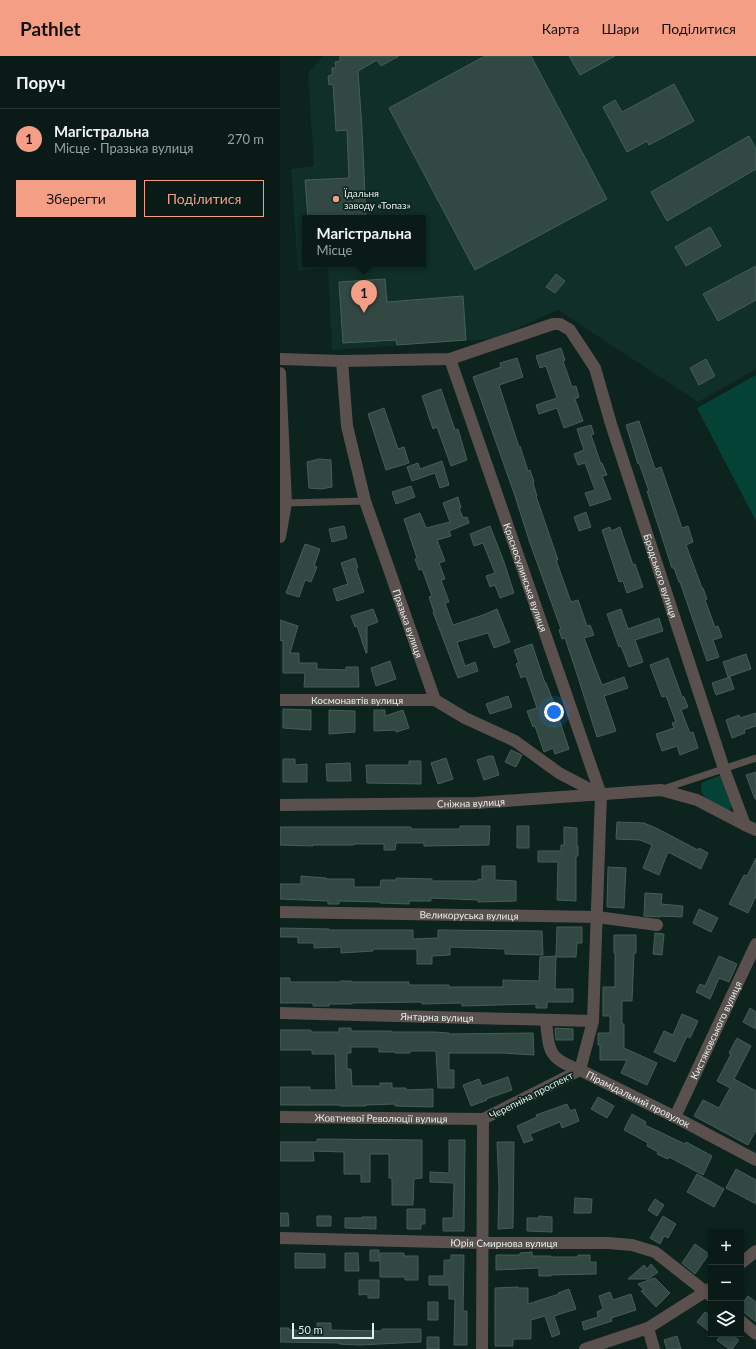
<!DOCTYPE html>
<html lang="uk">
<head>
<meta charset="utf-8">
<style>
  body { margin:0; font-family:Lato,sans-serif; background:#182723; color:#f1f3f6 }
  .controls { position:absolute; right:12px; bottom:12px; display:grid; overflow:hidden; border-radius:0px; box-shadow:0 2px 6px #0003 }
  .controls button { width:36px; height:36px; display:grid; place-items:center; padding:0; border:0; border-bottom:1px solid #2a3835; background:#0a1a16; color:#f1f3f6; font:20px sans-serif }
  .scale { position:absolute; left:12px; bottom:10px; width:82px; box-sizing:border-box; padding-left:4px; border:2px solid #e2efeb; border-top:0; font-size:11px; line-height:14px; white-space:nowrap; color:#e2efeb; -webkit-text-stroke:3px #0d231d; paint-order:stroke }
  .you { position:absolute; left:274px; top:656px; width:14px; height:14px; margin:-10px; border:3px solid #fff; border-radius:50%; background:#1a73e8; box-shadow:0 0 0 6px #1a73e833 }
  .badge { display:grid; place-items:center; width:26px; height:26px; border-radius:50%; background:#f49e86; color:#111; font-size:13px; font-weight:700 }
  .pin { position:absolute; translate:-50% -33px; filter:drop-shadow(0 1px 2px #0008) }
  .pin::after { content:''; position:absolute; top:21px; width:14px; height:12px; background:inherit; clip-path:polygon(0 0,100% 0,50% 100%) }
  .popup { position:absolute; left:22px; top:159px; width:124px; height:52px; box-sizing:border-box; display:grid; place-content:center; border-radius:0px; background:#0a1a16; filter:drop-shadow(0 1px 3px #0005); font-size:13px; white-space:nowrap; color:#99a1a1 }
  .popup b { font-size:15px; color:#f1f3f6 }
  .popup::after { content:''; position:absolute; left:50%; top:100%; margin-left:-8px; border:8px solid transparent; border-top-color:#0a1a16 }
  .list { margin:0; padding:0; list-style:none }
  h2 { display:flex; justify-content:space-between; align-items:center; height:52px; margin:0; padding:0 16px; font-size:17px }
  h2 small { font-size:13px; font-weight:400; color:#99a1a1 }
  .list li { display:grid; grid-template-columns:26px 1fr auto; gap:12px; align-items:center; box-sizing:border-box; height:60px; padding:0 16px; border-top:1px solid #2a3835 }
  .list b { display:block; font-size:15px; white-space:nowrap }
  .list p { margin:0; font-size:13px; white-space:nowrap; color:#99a1a1 }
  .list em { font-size:13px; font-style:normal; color:#99a1a1 }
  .actions { display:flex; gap:8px; padding:12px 16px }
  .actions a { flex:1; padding:9px 0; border:1px solid #f49e86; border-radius:0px; text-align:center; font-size:14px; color:#f49e86 }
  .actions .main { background:#f49e86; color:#111 }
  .icon { flex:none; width:22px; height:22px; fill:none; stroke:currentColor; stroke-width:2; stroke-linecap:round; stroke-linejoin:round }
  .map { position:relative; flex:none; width:476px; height:1293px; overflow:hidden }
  header { display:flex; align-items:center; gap:24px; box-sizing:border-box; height:56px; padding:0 20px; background:#f49e86; color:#111 }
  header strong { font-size:19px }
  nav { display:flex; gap:22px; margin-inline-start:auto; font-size:14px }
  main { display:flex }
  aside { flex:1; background:#0a1a16 }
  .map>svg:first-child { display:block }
</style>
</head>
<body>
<header>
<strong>Pathlet</strong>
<nav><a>Карта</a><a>Шари</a><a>Поділитися</a></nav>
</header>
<main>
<aside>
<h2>Поруч<small></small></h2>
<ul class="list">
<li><span class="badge">1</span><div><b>Магістральна</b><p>Місце · Празька вулиця</p></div><em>270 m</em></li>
</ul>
<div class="actions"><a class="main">Зберегти</a><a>Поділитися</a></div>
</aside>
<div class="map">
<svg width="476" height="1293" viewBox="0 0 476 1293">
  <rect width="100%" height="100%" fill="#0d231d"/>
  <path fill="#0f2f28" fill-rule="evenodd" d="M43 0H476V313L418 346 278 254 213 283 52 294 48 212 18 215 11 113 34 110 28 17ZM25 162H143V208H25Z"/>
  <path fill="#054236" d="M476 319V465L417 352Z
    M439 720H441C444 728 455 747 450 754 444 753 440 750 435 747 426 743 417 737 423 726Z"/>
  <path fill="#324842" stroke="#475e58" d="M60 0H119L101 10 97 4 78 15 82 73 86 162H28L25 124 69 122 67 74 56 75 53 28 49 29 48 20 52 19V12H56L55 6 60 5Z
    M205 0H251L327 143 195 214 109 52Z
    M289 0H335L300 19Z
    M394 28 414 65 369 89 367 85 347 96 323 51 335 44 342 56Z
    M469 80 476 93V113L387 165 371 136Z
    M430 171 441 190 406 210 395 191Z
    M476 210V244L438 265 423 238Z
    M276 218 285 225 275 237 266 231Z
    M105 223 107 246 183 240 186 284 117 289 116 284 63 287 59 226Z
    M281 292 285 304 283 305 292 331 296 330 299 341 295 343 303 365 284 372 277 352 259 358 256 349 277 342 266 310 260 312 256 300Z
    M237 302 243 321 219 329 239 391 240 390 248 415 250 414 254 426 253 427 257 440H256L278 504H276L291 546 298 544 307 570 310 569 314 579 304 582 322 629 344 621 348 632 324 640 336 675 317 681 296 615 285 582 282 583 279 574 281 573 250 487 234 437 193 321 221 311 220 307Z
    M426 303 435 320 419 329 410 312Z
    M161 333 175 374 178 373 187 404 171 410 157 371 153 373 142 340Z
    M104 352 118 393 124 391 129 407 106 414 88 358Z
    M359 365 375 413 381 411 402 472 408 470 413 486 406 489 422 532H423L427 543 425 544 435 571 438 570 442 581 433 584 439 601 427 605 400 526H399L394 512H392L367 435H369L359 407 358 408 346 369Z
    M311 369 314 378 311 379 321 408 322 407 327 419 322 420 331 443 310 450 305 437 315 434 305 407 298 409 294 398 304 394 297 373Z
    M39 403 51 404 52 431 41 433 29 432 27 406Z
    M162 405 169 429 160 432 155 417 132 425 127 411 138 407 140 413Z
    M131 430 135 441 116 448 112 436Z
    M178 441 181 452H179L183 462 187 461 189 467 169 475 171 480 157 484 165 505 159 507 165 523 161 524 169 546 165 547 173 569 203 559 217 553 230 586 214 592 208 577 177 586 185 610 195 606 198 615 178 622 153 556H154L149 541 152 540 142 513 139 514 135 503 137 502 124 463 140 457 146 472 170 466 163 447Z
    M306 456 311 471 299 475 294 461Z
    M64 470 67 482 52 486 49 473Z
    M210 470 224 506 234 537 220 542 215 529 210 531 206 520 215 517 203 487 194 490 190 478Z
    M330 471 331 475 340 471 353 509 355 508 363 531 347 537 343 525 339 526 322 474Z
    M25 488 40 493 34 510 37 511 31 526 25 524 19 541 6 537Z
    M75 502 78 512H76L84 536 57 545 53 533 68 528 61 507Z
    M93 553 98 566 87 570V597H86L77 570 75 571 71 560Z
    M341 553 348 573 379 562 383 575 355 584 363 606 349 611 341 590 339 591 327 558Z
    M0 564 18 570 10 597H19V607H37V613L66 614V611H78L79 631H24L25 617H3V585L0 584Z
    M252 588 265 627H266L273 645 289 693 275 698 273 692 264 696 255 670 253 671 247 655 257 652 246 620 241 622 236 608 239 607 234 594Z
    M466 598 471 613 448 621 443 606Z
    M388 602 402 641H404L408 651 401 654 410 677 413 676 418 692 400 699 397 690 382 695 376 678 394 672 392 667 396 666 386 640 382 641 370 609Z
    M110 605 116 623 96 630 91 612Z
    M450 621 454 633 436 639 432 627Z
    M228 640 232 651 210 658 206 648Z
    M3 653 31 654V674L3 672Z
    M49 654 75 655V676L49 678Z
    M94 654H105V660L123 654 129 672 116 676V674L94 675Z
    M476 657V670L464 674 465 677 452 682 446 664 459 659 460 662Z
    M231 694 242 699 236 711 225 706Z
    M209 700H213L219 719 204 724 197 704Z
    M166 702 173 723 158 728 151 707Z
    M3 703H15V709L27 708V726H3Z
    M129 705H141V728L87 727 86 709H129Z
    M70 707 71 725H47L46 708Z
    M476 716V743H475L466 719Z
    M337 766 364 767 378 773 418 794 419 792 428 797 421 813 388 796 379 819 363 812 372 789 360 784 336 783Z
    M180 770H210L209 789 144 790V787H116L115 794H104V788H74V789H33V790L0 789V771H131V773H180Z
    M237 770H249V792H237Z
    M284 771 297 772V790H298V800H296V845L277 844 278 806H258V795H281V789H284Z
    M476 802V840L468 857 449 848 464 819 467 820Z
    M202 810H215V824L236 825V845L198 846V844L151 842V845H129V848L100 847V846L59 845V848H48V845L0 843V828H21V820L46 822V823H74V831H100L101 824H116V822L152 823V825H198V823L202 824Z
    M328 811 346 812 344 852 327 851Z
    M365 837 382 838 381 848 403 850 402 861 380 860V861L364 860Z
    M419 853 438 862 431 876 413 867Z
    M277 871H302V887H297L296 901H276L275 933H293V946H267V952H256V948L182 950V947L142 948V946L72 947V948H49V950H33V947H0V922H10V926H60V925H72V926H129V929H169V931H223V924L259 925 260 901 276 900Z
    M0 872 49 873V874H133V883L158 882V874L262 875 263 899 225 898V893L170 891V899L152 900V908H137V893H93V895L61 897V891L34 892V887H18V881H0Z
    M375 877 384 878 382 899 373 898Z
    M334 879H356V897H354L352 945H342V968H344V992L377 1007 367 1029 341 1017 347 1004H320V989H318V977H330V960H323V931H335V897H334Z
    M439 900 457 908 449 926 439 922 430 943 416 936 420 928 425 930Z
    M470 952 476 956V973L463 966Z
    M402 958 418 965 410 982 407 980 395 1006 374 996 384 975 393 979Z
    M59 972H71V975H112V976H154L169 977V978L253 977 254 999 222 997H169V1014H174V1032H158L156 995H130V997H115V996H99V991H71V997H67V1013H71L72 1030H100V1027H112V1032H126V1034L153 1033V1051L115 1050V1048L86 1049V1050H60V1049H0V1031H30V1034H56L55 998H32V994H0V974H31V976H59Z
    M275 972 293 973V984H276Z
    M457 982 471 990 454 1023 476 1035V1074L468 1089 414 1060 423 1044 439 1052 450 1032 437 1025 451 998 449 997Z
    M228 1021 232 1034 206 1043 207 1044 191 1050 183 1029 199 1023 202 1030Z
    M318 1041 334 1050 327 1062 311 1053Z
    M287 1048 290 1055 295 1053 299 1065 282 1072 280 1066 250 1078 253 1084 244 1087 237 1070 257 1061 256 1059Z
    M352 1058 366 1066 365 1069 405 1088 406 1086 432 1100 423 1119 389 1101 388 1103 377 1098 378 1096 367 1090 368 1087 344 1074Z
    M37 1083 142 1084V1122L134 1123 133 1149H112V1122H109V1098H90V1126H81V1118H64V1096L33 1095 34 1105H0V1086H37Z
    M169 1084H185L184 1175H163V1162H173L174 1127 150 1126V1116L169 1117Z
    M217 1086H234L233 1172 218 1173 219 1131Z
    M456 1113 476 1124V1148L446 1132Z
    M417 1118 444 1133 434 1151 407 1136Z
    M295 1142 312 1143 311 1157H294Z
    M375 1143 384 1149 377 1160 368 1154Z
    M127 1153H145V1168H141V1173H127Z
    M0 1157H8L9 1170H0Z
    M37 1160H51V1170H37Z
    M259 1160 272 1161V1176L247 1175V1162H259Z
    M383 1160 396 1168 388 1182 384 1180 380 1188 370 1182Z
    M82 1161H96V1173L65 1172V1162H82Z
    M415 1188 429 1198 415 1218 402 1207Z
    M90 1194H99V1205H90Z
    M252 1196V1200H271V1201H298V1199H310V1206H316V1218L271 1219V1220H259V1212L216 1214V1199H240V1197Z
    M15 1197 45 1198V1212H15Z
    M65 1197H78L79 1215H65Z
    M100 1197H124V1200H138V1224H125V1221H100Z
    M171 1199H184L183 1255H187V1289H174L175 1243H169V1229H149V1220H164V1204H171Z
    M371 1208 378 1216 369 1223H348L364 1209 367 1213Z
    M375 1222 390 1237 376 1251 361 1235 364 1234 358 1228Z
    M79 1224H99V1242H88V1238L79 1239Z
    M238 1231V1232H248V1248L279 1238 278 1237 289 1233 296 1253 274 1260 280 1278 272 1281 265 1260 251 1264V1283H233V1290H215V1232Z
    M330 1236 333 1244 351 1238 356 1254 331 1262 332 1265 304 1274 302 1266 318 1261 317 1256 323 1253 319 1240Z
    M468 1240 476 1246V1266L461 1254V1249Z
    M148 1246H158V1264H148Z
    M425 1256 431 1260V1277L417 1266Z
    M37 1267H51V1274L102 1275V1273H141V1286L79 1289 59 1288V1287L0 1286V1272H9V1274H37Z
    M442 1278H450L459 1284 452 1293H449L437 1284Z
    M397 1280 401 1293H387L384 1284Z
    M147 1281H159V1293H147Z"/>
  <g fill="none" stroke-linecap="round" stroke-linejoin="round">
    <path stroke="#5a504e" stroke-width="7" d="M6 447 85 445
      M383 733 476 702"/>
    <g stroke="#5a504e" stroke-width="12">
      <path id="s1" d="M0 303 62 305 170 303 273 268H280L290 274 315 312 331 368 444 713 465 769"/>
      <path id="s2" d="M170 303 321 739 313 965 300 1014 203 1063 202 1293"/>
      <path id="s3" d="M62 305 67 370 85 445 155 644 185 662 235 685 279 717 321 739"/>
      <path d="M0 317 6 447 0 481"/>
      <path id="s4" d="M0 644H155"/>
      <path id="s5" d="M0 749 196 747 381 734 417 744 465 769 476 774"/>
      <path id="s6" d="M0 856 317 861 377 869"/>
      <path id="s7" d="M0 957 313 965"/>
      <path id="s8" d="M266 964C269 996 268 1002 300 1014L395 1061 476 1104"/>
      <path id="s9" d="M0 1061 203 1063"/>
      <path id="s10" d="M395 1061 476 888"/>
      <path id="s11" d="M0 1182 202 1187H328L352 1189 375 1196 431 1240"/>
      <path d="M461 1207 476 1195"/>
      <path d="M461 1265 476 1278"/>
      <path d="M368 1272 374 1293"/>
      <path d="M305 1293 368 1272 431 1232"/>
    </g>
  </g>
  <circle fill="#f49e86" stroke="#0d231d" stroke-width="1.5" cx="56" cy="143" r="4"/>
  <g text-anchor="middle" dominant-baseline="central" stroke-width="3.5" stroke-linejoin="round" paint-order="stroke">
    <g font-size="10" fill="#e2efeb" stroke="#0d231d" text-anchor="start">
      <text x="64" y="137">Їдальня<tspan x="64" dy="12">заводу «Топаз»</tspan></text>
    </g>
    <g font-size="10" fill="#e2efeb" stroke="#0d231d">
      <text stroke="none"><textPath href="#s1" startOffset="561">Бродського вулиця</textPath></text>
      <text stroke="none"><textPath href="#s2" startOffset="231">Красносулинська вулиця</textPath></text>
      <text stroke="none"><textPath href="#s3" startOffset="272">Празька вулиця</textPath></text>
      <text stroke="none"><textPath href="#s4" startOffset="77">Космонавтів вулиця</textPath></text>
      <text stroke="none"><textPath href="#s5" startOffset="191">Сніжна вулиця</textPath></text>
      <text stroke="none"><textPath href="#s6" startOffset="189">Великоруська вулиця</textPath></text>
      <text stroke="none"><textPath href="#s7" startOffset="157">Янтарна вулиця</textPath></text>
      <text stroke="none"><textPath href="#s10" startOffset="96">Кистяковського вулиця</textPath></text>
      <text transform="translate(251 1039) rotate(-27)">Черепніна проспект</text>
      <text stroke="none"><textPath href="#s8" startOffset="132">Пірамідальний провулок</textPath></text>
      <text stroke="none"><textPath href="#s9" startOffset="101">Жовтневої Революції вулиця</textPath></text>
      <text stroke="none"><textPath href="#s11" startOffset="224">Юрія Смирнова вулиця</textPath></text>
    </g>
  </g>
</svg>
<div class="controls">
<button>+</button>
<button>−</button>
<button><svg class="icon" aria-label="layers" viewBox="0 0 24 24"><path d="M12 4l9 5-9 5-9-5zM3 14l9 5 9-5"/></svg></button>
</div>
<div class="scale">50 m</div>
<div class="you"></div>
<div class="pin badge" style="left:84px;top:257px">1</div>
<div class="popup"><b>Магістральна</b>Місце</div>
</div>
</main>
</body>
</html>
